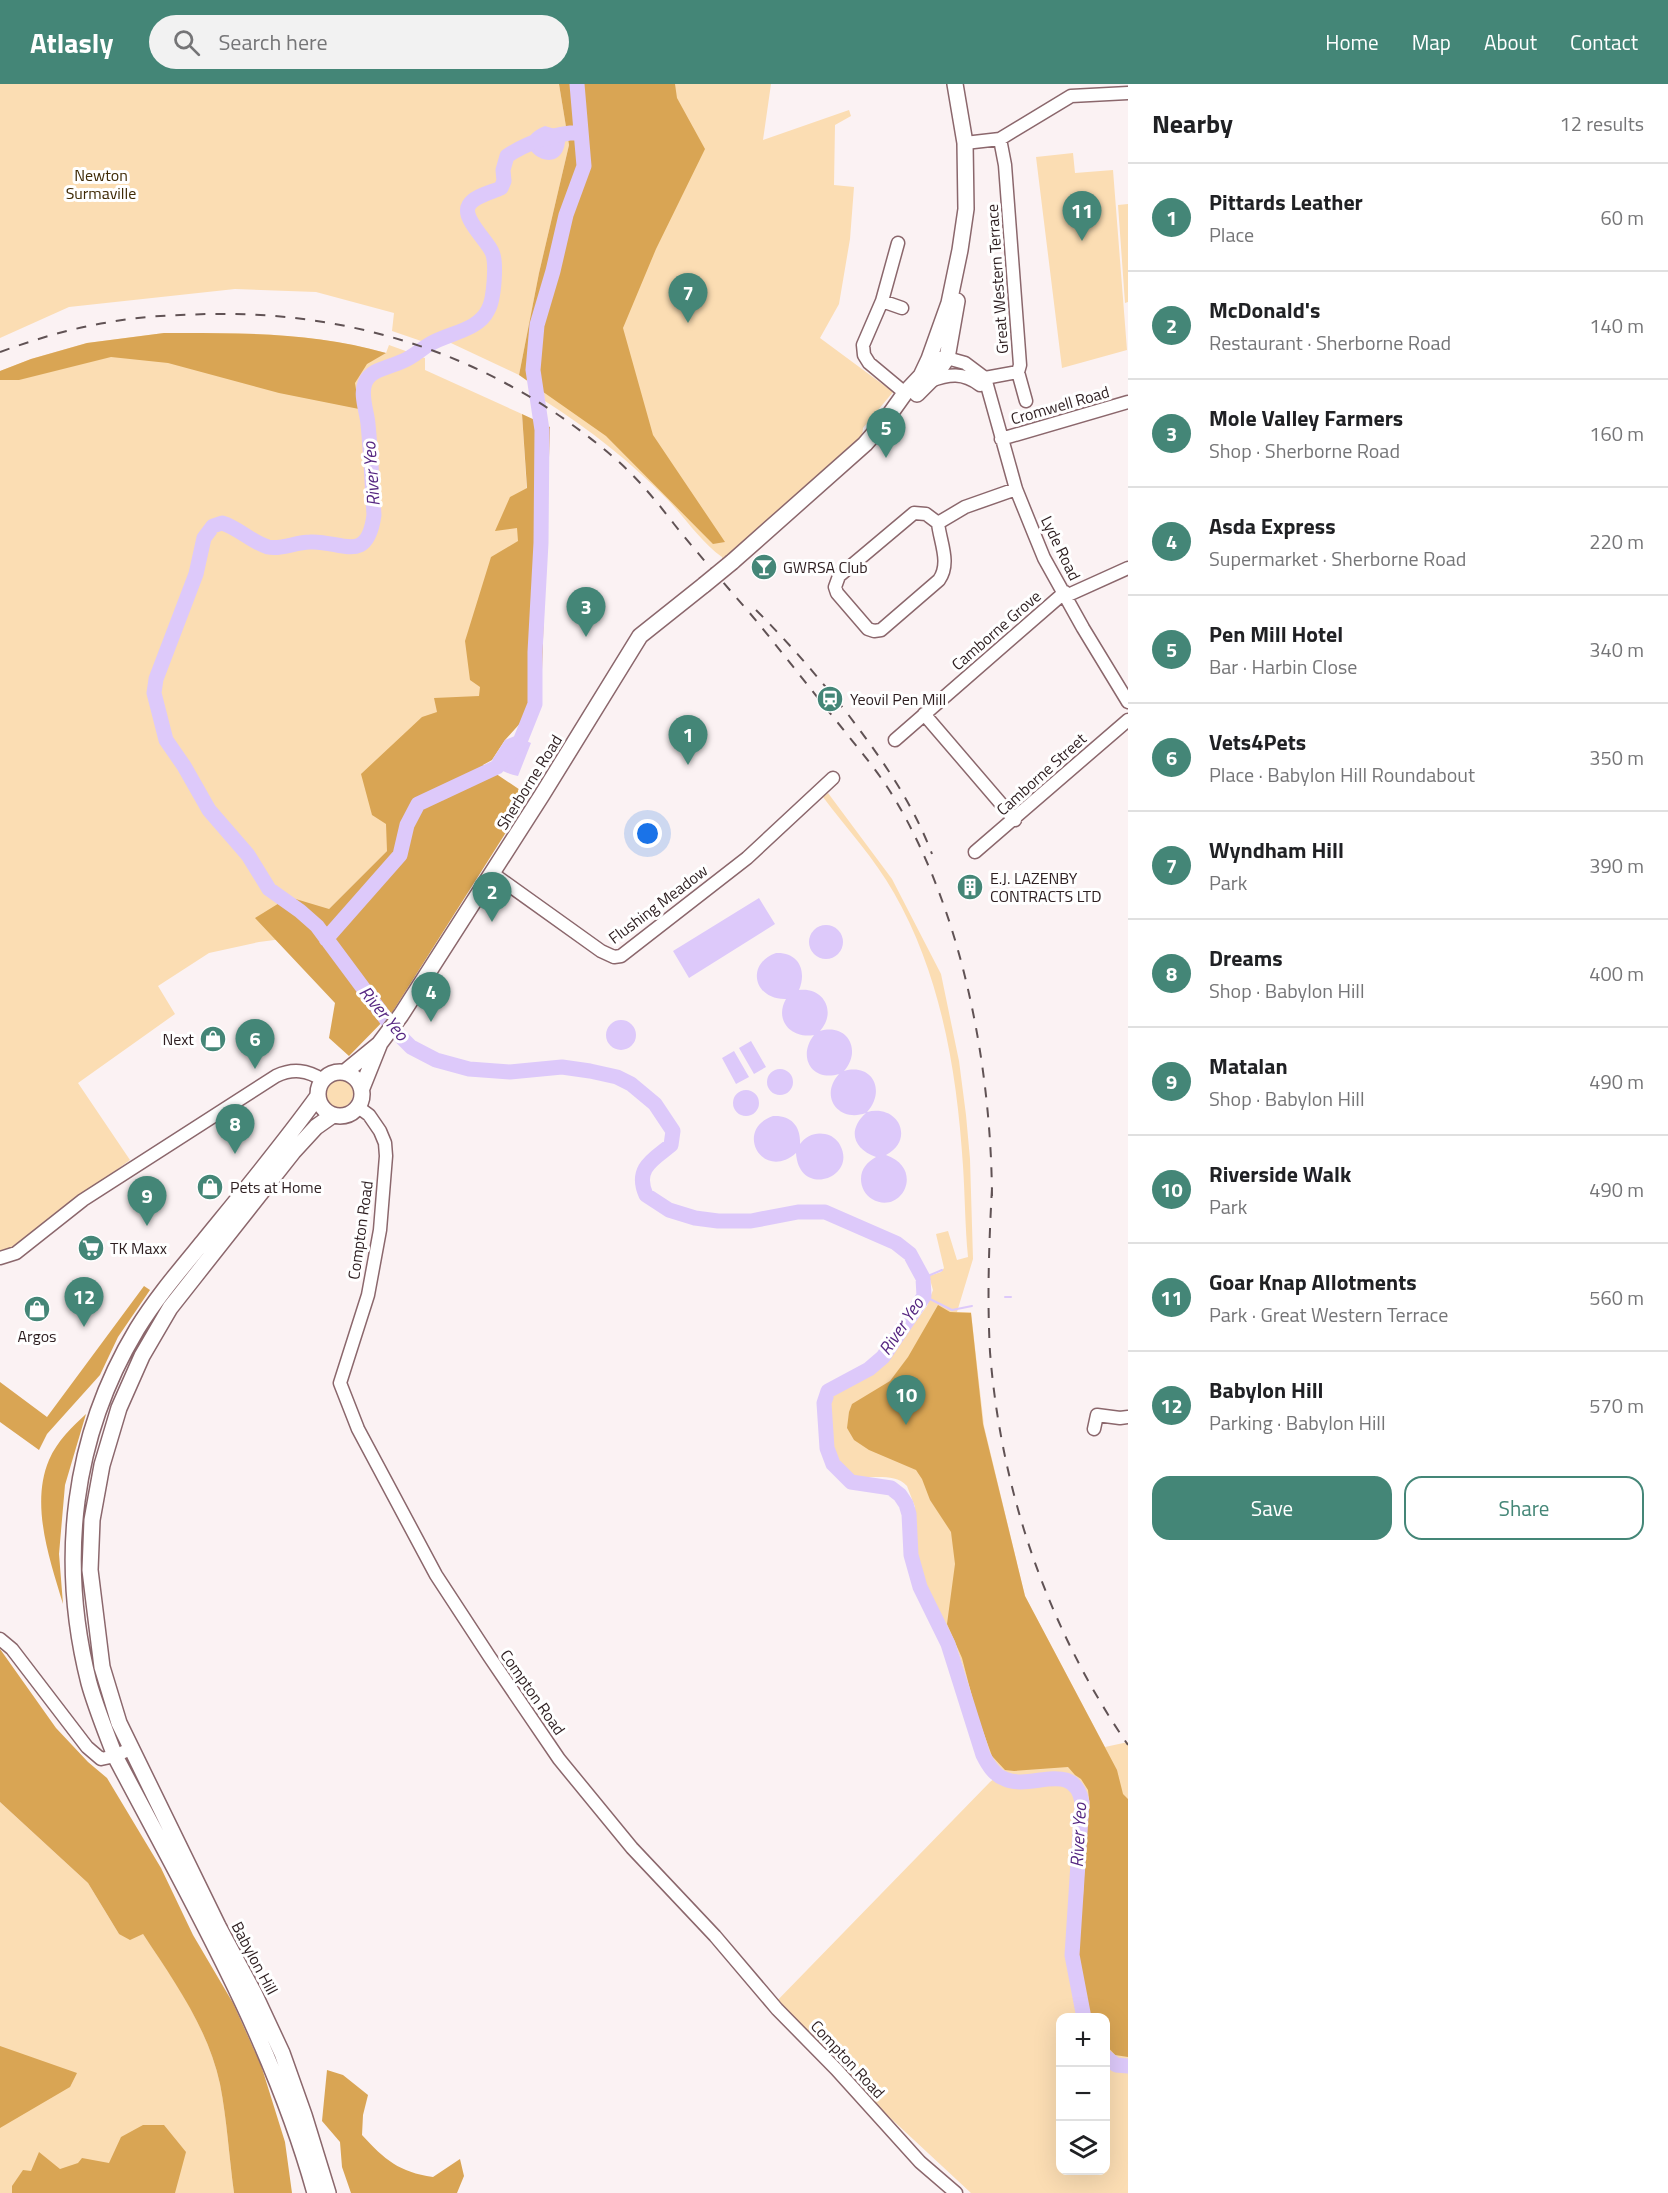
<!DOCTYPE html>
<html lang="en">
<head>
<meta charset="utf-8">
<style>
  body { margin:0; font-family:"Titillium Web",sans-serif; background:#f2f2f2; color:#202124 }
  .controls { position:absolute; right:18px; bottom:18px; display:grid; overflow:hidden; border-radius:12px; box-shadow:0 6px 24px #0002 }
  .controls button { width:54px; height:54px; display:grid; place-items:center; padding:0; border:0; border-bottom:2px solid #e0e0e0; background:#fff; color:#202124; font:30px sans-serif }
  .you { position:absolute; left:648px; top:750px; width:21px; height:21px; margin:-15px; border:4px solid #fff; border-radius:50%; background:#1a73e8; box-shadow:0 0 0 9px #1a73e833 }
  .badge { display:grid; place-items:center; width:39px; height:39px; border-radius:50%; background:#448677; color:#fff; font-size:20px; font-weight:700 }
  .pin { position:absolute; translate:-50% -50px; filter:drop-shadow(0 2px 3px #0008) }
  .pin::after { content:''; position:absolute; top:32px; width:21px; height:18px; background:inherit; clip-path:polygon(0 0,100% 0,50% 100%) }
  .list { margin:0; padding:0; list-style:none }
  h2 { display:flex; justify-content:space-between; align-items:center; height:78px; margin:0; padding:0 24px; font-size:26px }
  h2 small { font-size:20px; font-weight:400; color:#757577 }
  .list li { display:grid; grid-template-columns:39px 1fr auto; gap:18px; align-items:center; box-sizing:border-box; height:108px; padding:0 24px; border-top:2px solid #e0e0e0 }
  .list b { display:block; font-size:22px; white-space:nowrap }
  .list p { margin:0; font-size:20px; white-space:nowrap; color:#757577 }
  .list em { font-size:20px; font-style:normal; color:#757577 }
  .actions { display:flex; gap:12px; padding:18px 24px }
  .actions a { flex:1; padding:14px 0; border:2px solid #448677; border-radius:18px; text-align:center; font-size:21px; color:#448677 }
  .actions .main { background:#448677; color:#fff }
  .icon { flex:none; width:33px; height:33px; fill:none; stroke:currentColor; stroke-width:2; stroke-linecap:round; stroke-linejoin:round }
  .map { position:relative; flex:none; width:1128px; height:2109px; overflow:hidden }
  header { display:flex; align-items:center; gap:36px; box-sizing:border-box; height:84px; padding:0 30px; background:#448677; color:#fff }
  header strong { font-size:28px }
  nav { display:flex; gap:33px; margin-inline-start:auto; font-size:21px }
  .search { width:420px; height:54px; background:#f2f2f2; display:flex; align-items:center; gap:15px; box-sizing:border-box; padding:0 21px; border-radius:33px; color:#757577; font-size:22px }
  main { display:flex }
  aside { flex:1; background:#fff }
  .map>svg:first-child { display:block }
</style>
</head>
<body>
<header>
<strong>Atlasly</strong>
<div class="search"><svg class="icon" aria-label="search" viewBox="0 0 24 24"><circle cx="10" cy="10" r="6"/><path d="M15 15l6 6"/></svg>Search here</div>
<nav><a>Home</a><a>Map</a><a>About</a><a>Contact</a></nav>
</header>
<main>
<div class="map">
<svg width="1128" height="2109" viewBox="0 0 1128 2109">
  <rect width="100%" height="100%" fill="#fbf2f3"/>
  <path fill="#fbddb3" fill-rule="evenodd" d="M0 0H559L569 61 539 189 519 291 436 252 427 259 392 247 394 229 316 208 235 205 69 223 0 254Z
    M585 0H771L763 56 849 26 851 32 835 41 834 101 854 103 850 155 839 220 820 254 893 308 863 344 862 353 722 478V473C701 458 686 435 668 416 631 378 589 345 545 317L543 307Z
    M1073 69 1075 89 1113 86 1127 266 1062 284 1036 73Z
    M1128 120V218L1125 219 1118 121Z
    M164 249C239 249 313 248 386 269L389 261 425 274V286L522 330 527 409 519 625 401 722 387 767 329 825 313 851 259 858 209 869 158 902 175 930 78 999 130 1076 5 1168 0 1167V287L31 275 87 259Z
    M828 709 892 795 941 890 959 977 966 1031 970 1075 973 1175 957 1228H971L984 1342 1025 1512 1105 1663 1128 1658V2109H971L771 1923 990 1698 1004 1687 995 1679 989 1667 957 1564 930 1509 919 1483 915 1459V1423L907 1402C885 1378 839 1418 829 1353 827 1337 826 1321 833 1306L866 1292 888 1276 927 1222 933 1206 929 1192 941 1188 944 1184 936 1150 948 1147 957 1176 968 1173C965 1142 965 1112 963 1082 957 988 941 891 894 809 875 775 847 745 823 713ZM1060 1934H1106V2086H1060Z
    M321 1009a16 16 0 1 1 32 0a16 16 0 1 1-32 0Z
    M0 1718 88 1799 119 1850H143C174 1896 208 1944 220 2000 227 2035 229 2073 234 2109H0Z"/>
  <path fill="#d9a554" d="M559 0H675L677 14 705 65 656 165 623 244 653 351 725 458 713 460 606 352 519 291 539 189 569 61Z
    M164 249C239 249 314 248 386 269L367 280 355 299 359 325 279 309 168 279 111 273 19 296H0V287L31 275 87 259Z
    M522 330 550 343 541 616 505 656 492 676 483 681 529 712 393 927 349 972 329 954 335 919 255 834 289 813 329 825 387 767 386 740 372 731 361 690 422 633 437 628 434 614 479 612 480 603 470 596 465 557 491 473 518 457 517 444 495 447 510 413 527 404Z
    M144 1202 150 1206 118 1253 100 1291 47 1350 39 1366 0 1338V1298L47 1333Z
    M938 1221 950 1228 971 1229 983 1340 1025 1512 1117 1686 1123 1710 1128 1715V1973L1115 1971 1106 1961V1934L1091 1933 1076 1871 1079 1854 1078 1846 1081 1836 1080 1828 1083 1812 1086 1757 1084 1733 1090 1724 1088 1706 1081 1695 1075 1691 1068 1683 1014 1687 1005 1686 992 1672 976 1628 962 1574 947 1540 955 1480 951 1448 930 1416 922 1395 916 1386 869 1366 854 1356 847 1344 849 1328 852 1320 890 1297 908 1273Z
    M86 1330 65 1401 59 1470 63 1520C50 1476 30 1421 49 1376 57 1357 72 1343 86 1330Z
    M0 1565 56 1644 88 1678 107 1694 161 1784 193 1851 233 1919 261 1981 285 2058 292 2109H234C229 2073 227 2036 220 2000 208 1944 174 1897 143 1850L130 1856 119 1850 88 1799 0 1718Z
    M0 1962 77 1989 70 2003 0 2044Z
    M327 1986 343 1991 368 2011 363 2031 362 2051C385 2076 399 2088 433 2093L460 2075 464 2092 457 2109H351L342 2083 340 2058 322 2037Z
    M143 2041H164L186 2068 175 2109H12V2102L23 2086 31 2087 39 2068 60 2085 78 2079 82 2074 109 2079 121 2053Z"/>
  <path fill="#ddc9fa" d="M545 42 565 48C570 105 496 60 545 42Z
    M515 652 531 659 518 692C506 689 499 687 492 676L505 656Z
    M759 814 775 840 689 894 673 867Z
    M809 858a17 17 0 1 1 34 0a17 17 0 1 1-34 0Z
    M776 869C799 868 807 887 799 906 824 903 837 928 820 947 848 939 862 967 844 987 873 979 886 1007 867 1028 899 1020 915 1056 886 1071 926 1085 901 1132 872 1115 865 1111 861 1103 861 1095 861 1085 867 1078 876 1073 853 1065 847 1046 866 1029 838 1039 819 1012 839 990 812 998 797 973 814 951 791 955 774 936 786 915 754 916 745 880 776 869Z
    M606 951a15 15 0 1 1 30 0a15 15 0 1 1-30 0Z
    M751 957 766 983 754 990 739 964Z
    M734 967 749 993 736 1000 722 974Z
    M767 998a13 13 0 1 1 26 0a13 13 0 1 1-26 0Z
    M733 1019a13 13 0 1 1 26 0a13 13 0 1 1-26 0Z
    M773 1032C791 1031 801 1042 800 1060 806 1052 815 1048 825 1050 831 1051 837 1055 840 1061 858 1094 799 1115 796 1069 763 1098 733 1046 773 1032Z"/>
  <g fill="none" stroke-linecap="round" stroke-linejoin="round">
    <path stroke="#ddc9fa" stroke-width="2" d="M923 1194 942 1186
      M924 1212 952 1226 972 1222
      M1005 1213H1011"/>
    <path stroke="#ddc9fa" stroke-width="15" d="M580 48C555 50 528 58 507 72L503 86 504 97 501 104C492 108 474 112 469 121 461 134 487 156 492 168 497 178 494 216 488 226 478 247 448 249 430 260 421 265 413 273 403 277 391 283 370 285 365 299 360 311 367 328 368 340 371 370 372 401 374 431 367 482 341 456 310 458 295 458 282 466 268 463 251 458 239 444 222 439L213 442 204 454 196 490 156 595 154 609 166 656 184 682 209 726 248 771 269 805 300 827 317 842 395 947 411 963 436 976 469 985 510 988 562 983 590 987 617 993 631 1000 655 1020 673 1047 671 1061C654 1075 634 1084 646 1111L669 1126 695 1134 718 1137H751L798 1128H825L896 1159 910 1170 923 1194 924 1212 883 1273 869 1285 828 1307 824 1319 827 1364 833 1380 851 1398 891 1404 900 1411 906 1420 909 1430 911 1471 920 1503 948 1560 983 1671C988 1681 994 1691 1005 1695 1031 1707 1074 1675 1082 1718L1072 1871 1084 1934
      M326 855 400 771 407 741 418 720 497 683 519 660 535 620V568L541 459 542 346 533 286 537 241 553 187 566 131 584 82 577 0
      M1106 1973 1116 1981 1128 1982"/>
    <defs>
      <path id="minor" d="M965 59 1000 55 1071 12 1128 9
        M898 159 882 217 863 261 864 271 869 279 905 309
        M882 217 902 224
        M938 274H947L965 279 985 294 1016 405 1035 452 1044 474 1083 544 1128 618
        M1018 288 1026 317
        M974 296 1018 288 1020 281 1005 81 1000 55
        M930 297C949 290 963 288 980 301
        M1001 355 1128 318
        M938 439 926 430 914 429 839 492 835 503 837 509 868 545 874 547 881 546 939 496C951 479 940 458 938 439L965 423 1016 405
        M1066 512 1128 484
        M924 630 1015 736
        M895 656 1065 508
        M975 768 1128 636
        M492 789 601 867 614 873 621 872 747 774 833 694
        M358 1023 369 1031 380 1047 385 1059 386 1072 380 1146 368 1211 340 1299 358 1345 436 1491 489 1572 559 1675 632 1764 715 1852 777 1925 836 1985 920 2078 956 2109
        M0 1174 16 1169 83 1116 276 992C293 984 307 986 323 996
        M1094 1345 1097 1331 1120 1334 1128 1333
        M0 1555 12 1565 87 1663 101 1675 115 1672 132 1664"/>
      <path id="major" d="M917 310 935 292 947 274 957 217
        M732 478 865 360 885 337 905 309 921 292 929 275 949 219 960 166 966 125 965 59 955 0
        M318 1010a22 22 0 1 1 44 0a22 22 0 1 1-44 0Z
        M345 988 378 961
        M362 1004 380 959 401 931 542 711 640 552 704 501
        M315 2109C272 1954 189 1813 115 1672 106 1648 96 1624 89 1599 58 1477 72 1353 137 1245 156 1214 180 1186 203 1158 242 1110 282 1062 318 1012
        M328 2109 304 2031 282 1969 254 1909 218 1842 119 1639 102 1583 90 1486 92 1436 102 1381 119 1324 142 1272 170 1224 196 1191 293 1068 316 1043 333 1031"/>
    </defs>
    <use href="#minor" stroke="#8b676c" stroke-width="15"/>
    <use href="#major" stroke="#8b676c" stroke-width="18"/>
    <use href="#minor" stroke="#fff" stroke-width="12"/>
    <use href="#major" stroke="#fff" stroke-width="15"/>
    <path stroke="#605254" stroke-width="2" stroke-dasharray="10 10" stroke-linecap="butt" d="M0 268C36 255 72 244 110 238 142 232 175 231 208 230 361 227 503 276 619 378 640 397 657 418 674 440 698 470 723 498 748 527 779 564 808 602 838 639 857 663 877 686 893 712 962 826 991 980 992 1112
      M756 526C789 559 818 593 847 629 881 674 912 717 932 770
      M992 1104C989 1158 987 1214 990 1268 1001 1408 1048 1545 1128 1661"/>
    <defs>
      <path id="major-bridge" d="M704 501 732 478"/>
    </defs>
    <use href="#major-bridge" stroke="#8b676c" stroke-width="18" stroke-linecap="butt"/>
    <use href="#major-bridge" stroke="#fff" stroke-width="15"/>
  </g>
  <defs>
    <symbol id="bar-disc" viewBox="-11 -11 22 22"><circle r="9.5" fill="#448677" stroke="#fff"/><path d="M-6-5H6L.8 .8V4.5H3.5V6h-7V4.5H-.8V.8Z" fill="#fff"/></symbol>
    <symbol id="station-disc" viewBox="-11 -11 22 22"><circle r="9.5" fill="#448677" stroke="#fff"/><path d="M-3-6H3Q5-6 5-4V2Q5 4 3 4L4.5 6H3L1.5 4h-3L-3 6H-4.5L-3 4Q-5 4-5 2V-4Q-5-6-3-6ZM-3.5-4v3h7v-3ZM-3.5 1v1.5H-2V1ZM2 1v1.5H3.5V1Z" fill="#fff"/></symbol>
    <symbol id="building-disc" viewBox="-11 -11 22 22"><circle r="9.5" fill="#448677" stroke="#fff"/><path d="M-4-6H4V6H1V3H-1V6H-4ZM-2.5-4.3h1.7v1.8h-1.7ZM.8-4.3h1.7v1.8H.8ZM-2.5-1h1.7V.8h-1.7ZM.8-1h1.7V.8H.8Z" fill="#fff"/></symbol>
    <symbol id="shop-disc" viewBox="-11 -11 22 22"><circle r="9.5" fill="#448677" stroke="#fff"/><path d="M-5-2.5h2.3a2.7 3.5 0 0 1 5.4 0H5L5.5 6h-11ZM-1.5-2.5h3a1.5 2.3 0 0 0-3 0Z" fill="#fff"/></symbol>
    <symbol id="supermarket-disc" viewBox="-11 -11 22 22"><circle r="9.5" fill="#448677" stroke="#fff"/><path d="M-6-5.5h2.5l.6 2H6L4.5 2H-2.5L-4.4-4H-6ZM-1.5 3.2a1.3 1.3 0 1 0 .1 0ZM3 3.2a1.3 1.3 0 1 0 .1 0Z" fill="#fff"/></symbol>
  </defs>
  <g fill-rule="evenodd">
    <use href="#bar-disc" x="749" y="468" width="30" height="30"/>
    <use href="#station-disc" x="815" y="600" width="30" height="30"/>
    <use href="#building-disc" x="955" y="788" width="30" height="30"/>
    <use href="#shop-disc" x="198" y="940" width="30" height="30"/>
    <use href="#shop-disc" x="195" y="1088" width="30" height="30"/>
    <use href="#supermarket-disc" x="76" y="1149" width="30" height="30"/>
    <use href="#shop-disc" x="22" y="1210" width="30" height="30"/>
  </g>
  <g text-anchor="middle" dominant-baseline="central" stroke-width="6" stroke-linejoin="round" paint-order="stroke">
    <g font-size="16" fill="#3f2a05" stroke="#fff">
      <text x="101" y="91">Newton<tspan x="101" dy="18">Surmaville</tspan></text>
    </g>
    <g font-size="16" fill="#2d1e20" stroke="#fff">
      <text transform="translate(997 195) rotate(-94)">Great Western Terrace</text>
      <text transform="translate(1060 321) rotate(-16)">Cromwell Road</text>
      <text transform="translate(1061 464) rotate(64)">Lyde Road</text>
      <text transform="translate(996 546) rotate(-41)">Camborne Grove</text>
      <text transform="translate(1041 690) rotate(-42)">Camborne Street</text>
      <text transform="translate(529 698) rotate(-58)">Sherborne Road</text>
      <text transform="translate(658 820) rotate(-37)">Flushing Meadow</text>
      <text transform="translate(360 1146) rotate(-82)">Compton Road</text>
      <text transform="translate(533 1608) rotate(55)">Compton Road</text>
      <text transform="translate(255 1874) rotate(62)">Babylon Hill</text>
      <text transform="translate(848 1975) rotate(47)">Compton Road</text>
    </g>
    <g font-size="16" fill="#2d1e20" stroke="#fff" text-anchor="start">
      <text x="783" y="483">GWRSA Club</text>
      <text x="850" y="615">Yeovil Pen Mill</text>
      <text x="990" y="794">E.J. LAZENBY<tspan x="990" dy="18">CONTRACTS LTD</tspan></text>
      <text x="194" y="955" text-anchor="end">Next</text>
      <text x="230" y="1103">Pets at Home</text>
      <text x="110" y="1164">TK Maxx</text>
      <text x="37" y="1252" text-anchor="middle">Argos</text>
    </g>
    <g font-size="18" font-style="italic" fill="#562782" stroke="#fff">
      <text transform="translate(371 390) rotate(-94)">River Yeo</text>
      <text transform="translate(384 929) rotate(50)">River Yeo</text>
      <text transform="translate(901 1242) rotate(-56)">River Yeo</text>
      <text transform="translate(1078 1751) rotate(-87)">River Yeo</text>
    </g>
  </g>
</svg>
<div class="controls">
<button>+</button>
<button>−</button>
<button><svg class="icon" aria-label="layers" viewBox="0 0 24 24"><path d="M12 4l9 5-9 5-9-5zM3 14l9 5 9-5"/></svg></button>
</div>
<div class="you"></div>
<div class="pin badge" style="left:688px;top:681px">1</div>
<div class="pin badge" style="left:492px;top:838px">2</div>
<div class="pin badge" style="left:586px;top:553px">3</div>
<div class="pin badge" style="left:431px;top:938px">4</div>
<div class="pin badge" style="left:886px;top:374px">5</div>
<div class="pin badge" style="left:255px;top:985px">6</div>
<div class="pin badge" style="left:688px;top:239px">7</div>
<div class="pin badge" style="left:235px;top:1070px">8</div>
<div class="pin badge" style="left:147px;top:1142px">9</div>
<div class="pin badge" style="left:906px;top:1341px">10</div>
<div class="pin badge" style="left:1082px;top:157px">11</div>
<div class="pin badge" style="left:84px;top:1243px">12</div>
</div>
<aside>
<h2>Nearby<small>12 results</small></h2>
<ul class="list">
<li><span class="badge">1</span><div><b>Pittards Leather</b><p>Place</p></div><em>60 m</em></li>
<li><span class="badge">2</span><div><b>McDonald's</b><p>Restaurant · Sherborne Road</p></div><em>140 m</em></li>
<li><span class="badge">3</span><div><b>Mole Valley Farmers</b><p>Shop · Sherborne Road</p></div><em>160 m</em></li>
<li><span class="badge">4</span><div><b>Asda Express</b><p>Supermarket · Sherborne Road</p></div><em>220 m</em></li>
<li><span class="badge">5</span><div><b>Pen Mill Hotel</b><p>Bar · Harbin Close</p></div><em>340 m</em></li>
<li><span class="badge">6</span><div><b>Vets4Pets</b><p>Place · Babylon Hill Roundabout</p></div><em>350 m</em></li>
<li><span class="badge">7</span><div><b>Wyndham Hill</b><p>Park</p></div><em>390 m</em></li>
<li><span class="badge">8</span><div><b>Dreams</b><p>Shop · Babylon Hill</p></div><em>400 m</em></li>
<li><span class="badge">9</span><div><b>Matalan</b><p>Shop · Babylon Hill</p></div><em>490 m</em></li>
<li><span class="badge">10</span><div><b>Riverside Walk</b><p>Park</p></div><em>490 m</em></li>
<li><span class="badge">11</span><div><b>Goar Knap Allotments</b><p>Park · Great Western Terrace</p></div><em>560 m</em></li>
<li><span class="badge">12</span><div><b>Babylon Hill</b><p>Parking · Babylon Hill</p></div><em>570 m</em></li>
</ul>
<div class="actions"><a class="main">Save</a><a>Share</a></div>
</aside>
</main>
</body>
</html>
